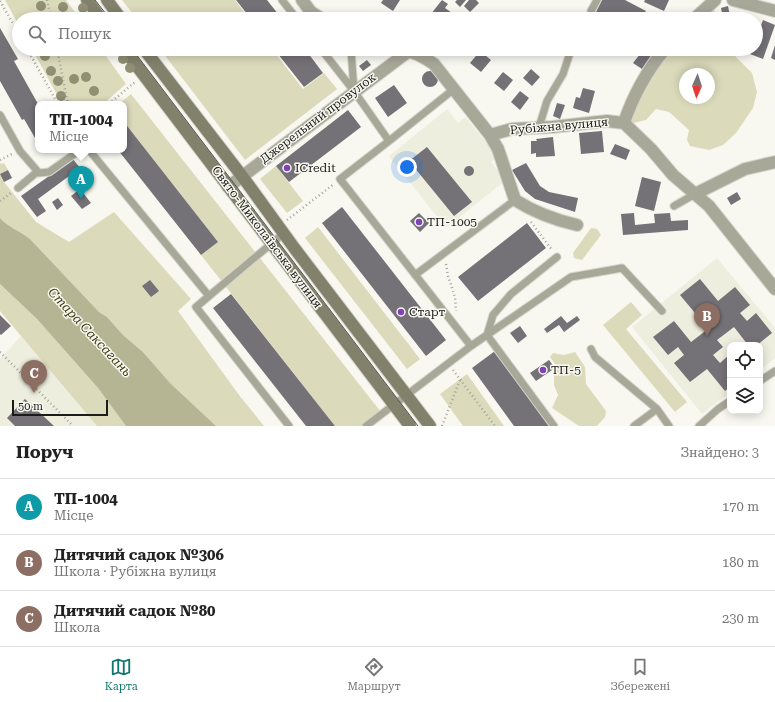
<!DOCTYPE html>
<html lang="uk">
<head>
<meta charset="utf-8">
<style>
  body { margin:0; font-family:"Roboto Serif",serif; background:#f6f6f6; color:#222 }
  .controls { position:absolute; right:12px; bottom:12px; display:grid; overflow:hidden; border-radius:8px; box-shadow:0 2px 10px #0003 }
  .controls button { width:36px; height:36px; display:grid; place-items:center; padding:0; border:0; border-bottom:1px solid #e0e0e0; background:#fff; color:#222; font:20px sans-serif }
  .compass { position:absolute; left:679px; top:68px; width:36px; height:36px; border-radius:50%; background:#fff; box-shadow:0 2px 10px #0003; rotate:183deg }
  .scale { position:absolute; left:12px; bottom:10px; width:96px; box-sizing:border-box; padding-left:4px; border:2px solid #1b1b19; border-top:0; font-size:11px; line-height:14px; white-space:nowrap; color:#1b1b19; -webkit-text-stroke:3px #f8f8f1; paint-order:stroke }
  .you { position:absolute; left:407px; top:167px; width:14px; height:14px; margin:-10px; border:3px solid #fff; border-radius:50%; background:#1a73e8; box-shadow:0 0 0 6px #1a73e833 }
  .badge { display:grid; place-items:center; width:26px; height:26px; border-radius:50%; background:#0f766e; color:#fff; font-size:13px; font-weight:700 }
  .pin { position:absolute; translate:-50% -33px; filter:drop-shadow(0 1px 2px #0008) }
  .pin::after { content:''; position:absolute; top:21px; width:14px; height:12px; background:inherit; clip-path:polygon(0 0,100% 0,50% 100%) }
  .popup { position:absolute; left:35px; top:101px; width:92px; height:52px; box-sizing:border-box; display:grid; place-content:center; border-radius:8px; background:#fff; filter:drop-shadow(0 1px 3px #0005); font-size:13px; white-space:nowrap; color:#767676 }
  .popup b { font-size:15px; color:#222 }
  .popup::after { content:''; position:absolute; left:50%; top:100%; margin-left:-8px; border:8px solid transparent; border-top-color:#fff }
  .list { margin:0; padding:0; list-style:none }
  h2 { display:flex; justify-content:space-between; align-items:center; height:52px; margin:0; padding:0 16px; font-size:17px }
  h2 small { font-size:13px; font-weight:400; color:#767676 }
  .list li { display:grid; grid-template-columns:26px 1fr auto; gap:12px; align-items:center; box-sizing:border-box; height:56px; padding:0 16px; border-top:1px solid #e0e0e0 }
  .list b { display:block; font-size:15px; white-space:nowrap }
  .list p { margin:0; font-size:13px; white-space:nowrap; color:#767676 }
  .list em { font-size:13px; font-style:normal; color:#767676 }
  .icon { flex:none; width:22px; height:22px; fill:none; stroke:currentColor; stroke-width:2; stroke-linecap:round; stroke-linejoin:round }
  .map { position:relative; flex:none; width:775px; height:426px; overflow:hidden }
  .search { position:absolute; background:#fff; box-shadow:0 2px 10px #0003; left:12px; right:12px; top:12px; height:44px; display:flex; align-items:center; gap:10px; box-sizing:border-box; padding:0 14px; border-radius:22px; color:#767676; font-size:15px }
  .sheet { height:220px; background:#fff }
  nav { display:flex; justify-content:space-around; align-items:center; box-sizing:border-box; height:56px; border-top:1px solid #e0e0e0; background:#fff; font-size:11px; color:#767676 }
  nav a { display:grid; justify-items:center; gap:2px }
  nav .on { color:#0f766e }
  .map>svg:first-child { display:block }
</style>
</head>
<body>
<div class="map">
<svg width="775" height="426" viewBox="0 0 775 426">
  <rect width="100%" height="100%" fill="#f8f8f1"/>
  <path fill="#eeeedf" d="M447 109 458 123 465 117 498 156 491 162 506 180 446 228 389 156Z
    M717 258 775 328V358L760 370V345H730V393L702 414 632 327Z
    M21 336 97 426H0V359Z"/>
  <path fill="#dbdabb" fill-rule="evenodd" d="M5 0H66L80 19H19V26Z
    M122 0H235L249 19H137Z
    M712 3 717 19H694Z
    M32 49H101L126 84 103 104H62Z
    M160 49H272L303 89 324 73 337 89 245 160Z
    M665 49H731L736 57 752 73 757 92 753 108 736 133 723 145 709 150 690 146 687 140 689 130 669 112 656 109 646 120 634 123 628 120ZM685 74H709V98H685Z
    M131 94 381 412 363 426H335L201 255 218 242 124 122V104H119Z
    M0 162 1 164 4 163 8 170 0 174 4 182 36 222 69 242 114 212 191 299 178 311 239 395 264 426H216L170 383 143 352 123 335 107 317 99 312 30 239C20 231 8 227 0 218Z
    M276 166 303 201 287 213 260 179Z
    M318 227 420 359 407 369 305 238Z
    M591 228 597 229 601 235 582 260 574 258 573 253Z
    M0 284 37 319 98 388 126 426H97L0 311Z
    M631 302 642 315 626 329 687 402 675 412 603 325Z
    M575 352 585 367 586 384 606 411 605 417 597 426H579L552 408 558 395 554 385V371L558 368 550 357 553 353 564 355Z
    M467 374 504 426H463L440 394Z"/>
  <path fill="#b6b593" d="M0 218C8 227 20 231 30 239L99 312 107 317 123 335 143 352 170 383 216 426H126L98 388 37 319 0 284Z"/>
  <path fill="#747177" d="M236 0H267L282 19H251Z
    M383 0H400L393 11 381 3Z
    M442 0 448 4 445 8 452 13 448 19H427Z
    M457 0H466L460 7 455 2Z
    M469 0H476L479 3 470 12 464 6Z
    M602 0H625L646 11 642 19H600L594 16Z
    M645 0H669L664 11 644 2Z
    M728 6 730 16 723 18 721 8Z
    M763 20 775 25 763 59 750 54 752 49H756V39Z
    M0 28 18 59 14 61 38 104V143L24 119 22 120 0 81Z
    M775 45V60L771 58Z
    M274 49H305L323 73 304 87Z
    M459 49H468L465 53Z
    M503 49H515L510 55Z
    M644 49H656L642 69 633 63Z
    M480 51 491 60 481 72 470 63Z
    M367 60 371 65 363 71 359 66Z
    M531 69 540 77 532 86 523 78Z
    M422 79a8 8 0 1 1 16 0a8 8 0 1 1-16 0Z
    M503 72 513 80 504 91 494 83Z
    M394 85 407 103 388 117 375 98Z
    M583 88 595 91 589 113 573 108 576 97 580 98Z
    M520 91 529 98 520 110 511 102Z
    M557 103 565 105 560 119 553 116Z
    M348 110 361 127 289 182 276 166Z
    M124 122 218 242 201 255 118 150H124Z
    M602 131 604 152 581 154 579 133Z
    M553 137 555 156 536 157V153L531 154V141H537L536 139Z
    M615 144 630 150 626 160 610 154Z
    M427 147 472 202 454 216 409 161Z
    M73 159 80 168 38 199 46 211 37 217 21 196Z
    M526 163 540 186 549 192 578 198 575 212 535 199 525 191 512 170Z
    M464 171a5 5 0 1 1 10 0a5 5 0 1 1-10 0Z
    M8 170 12 178 4 182 0 174Z
    M642 177 661 182 654 211 635 206Z
    M80 189 91 203 82 209 71 196Z
    M737 192 741 199 731 205 727 198Z
    M58 198 63 205 57 210 52 202Z
    M342 207 446 340 426 356 322 223Z
    M419 213 429 223 420 232 410 221Z
    M634 213 635 225 655 223 654 214 670 213 671 221 688 220V230L623 235 621 214Z
    M527 223 546 248 478 301 458 277Z
    M700 279 718 301 735 287 750 305 740 313 747 321 756 313 772 333 757 345H748L734 327 717 340 723 347 713 355 720 363 729 355 730 356V387L725 391 707 369 690 382 674 363 684 355 678 347 668 355 653 337 674 321 691 342 708 329 701 321 711 313 704 306 695 313 680 295Z
    M150 280 159 291 151 297 142 286Z
    M231 294 335 426H306L213 308Z
    M0 315 11 326 1 335 0 334Z
    M561 316 567 323 577 316 580 320 564 332 559 325 547 333 544 329Z
    M520 326 527 336 518 343 510 333Z
    M495 351 550 426H514L472 368Z
    M549 360 555 368 536 381 530 373Z
    M25 399 54 426H15L7 418Z"/>
  <g fill="none" stroke-linecap="round" stroke-linejoin="round">
    <defs>
      <path id="lane" d="M282 0 297 19
        M591 11 597 0
        M321 49 354 91 389 141 340 179 471 346
        M351 49 354 91
        M0 115 20 151 39 173 49 172 80 150
        M539 127 547 101 563 74 570 53
        M389 141 454 89
        M89 150 209 296 196 307 289 426
        M18 188 37 172
        M674 206 695 194
        M415 275 515 200
        M209 296 284 233
        M487 335 554 426
        M487 335 493 315 511 294 557 257
        M591 349 595 357 657 409 669 426
        M760 381 775 371
        M366 426 471 346 571 277 622 268 662 311
        M634 426 657 409
        M699 426 718 409 730 401"/>
      <path id="street" d="M302 0 311 12 322 19
        M733 0 775 11
        M694 19 715 0
        M400 49C413 51 424 57 434 64L490 135 498 149 515 200C534 212 555 220 577 225
        M624 123C632 98 647 70 665 49
        M490 135 512 129 552 127 607 121 624 123 651 149 673 175 709 206 775 289
        M228 187 409 51
        M695 194 745 169 775 162"/>
      <path id="secondary" d="M87 0 101 19
        M107 0 121 19
        M124 49 410 426
        M144 49 242 176 295 249 430 426"/>
    </defs>
    <use href="#lane" stroke="#d5d5ce" stroke-width="9"/>
    <use href="#street" stroke="#d5d5ce" stroke-width="14"/>
    <use href="#secondary" stroke="#d5d5ce" stroke-width="14"/>
    <path stroke="#a3a39e" stroke-width="2.5" stroke-dasharray="1 3" stroke-linecap="butt" d="M47 0 51 19
      M0 1 19 34
      M27 49 58 104
      M57 49 68 104
      M109 49 112 54
      M109 104 135 82
      M0 160 12 154
      M0 201 11 193
      M287 220 334 184
      M531 222 552 250
      M446 264 448 276 455 297 456 311
      M0 352 73 426
      M453 370 495 426
      M442 426 460 380"/>
    <use href="#lane" stroke="#a8a899" stroke-width="7"/>
    <use href="#street" stroke="#a8a899" stroke-width="12"/>
    <use href="#secondary" stroke="#82826c" stroke-width="12"/>
    <path stroke="#555552" stroke-width="1" d="M95 0 110 19
      M132 49 418 426"/>
  </g>
  <g fill="#919075">
    <circle cx="41" cy="6" r="5"/>
    <circle cx="63" cy="7" r="5"/>
    <circle cx="83" cy="8" r="5"/>
    <circle cx="45" cy="56" r="5"/>
    <circle cx="123" cy="59" r="5"/>
    <circle cx="130" cy="68" r="5"/>
    <circle cx="51" cy="71" r="5"/>
    <circle cx="86" cy="77" r="5"/>
    <circle cx="74" cy="79" r="5"/>
    <circle cx="58" cy="81" r="5"/>
    <circle cx="94" cy="91" r="5"/>
    <circle cx="61" cy="96" r="5"/>
  </g>
  <g fill="#8242b7" stroke="#f8f8f1" stroke-width="1.5">
    <circle cx="287" cy="168" r="4"/>
    <circle cx="419" cy="222" r="4"/>
    <circle cx="401" cy="312" r="4"/>
    <circle cx="543" cy="370" r="4"/>
  </g>
  <g text-anchor="middle" dominant-baseline="central" stroke-width="3" stroke-linejoin="round" paint-order="stroke">
    <g font-size="12" fill="#1b1b19" stroke="#f8f8f1">
      <text transform="translate(318 118) rotate(-37)">Джерельний провулок</text>
      <text transform="translate(559 126) rotate(-5)">Рубіжна вулиця</text>
      <text transform="translate(267 237) rotate(53)">Свято-Миколаївська вулиця</text>
    </g>
    <g font-size="12" fill="#1b1b19" stroke="#f8f8f1" text-anchor="start">
      <text x="295" y="168">ICredit</text>
      <text x="427" y="222">ТП-1005</text>
      <text x="409" y="312">Старт</text>
      <text x="551" y="370">ТП-5</text>
    </g>
    <g font-size="13" font-style="italic" fill="#3d3b10" stroke="#f8f8f1">
      <text transform="translate(90 332) rotate(47)">Стара Саксагань</text>
    </g>
  </g>
</svg>
<div class="controls">
<button><svg class="icon" aria-label="locate" viewBox="0 0 24 24"><circle cx="12" cy="12" r="6"/><path d="M12 2v4M12 18v4M2 12h4M18 12h4"/></svg></button>
<button><svg class="icon" aria-label="layers" viewBox="0 0 24 24"><path d="M12 4l9 5-9 5-9-5zM3 14l9 5 9-5"/></svg></button>
</div>
<svg class="compass" viewBox="-18 -18 36 36"><path d="M0-13l5 13h-10z" fill="#e53935"/><path d="M0 13l5-13h-10z" fill="#767676"/></svg>
<div class="scale">50 m</div>
<div class="you"></div>
<div class="pin badge" style="left:81px;top:199px;background:#0f9aa8">A</div>
<div class="popup"><b>ТП-1004</b>Місце</div>
<div class="pin badge" style="left:707px;top:336px;background:#8d6e63">B</div>
<div class="pin badge" style="left:34px;top:393px;background:#8d6e63">C</div>
<div class="search"><svg class="icon" aria-label="search" viewBox="0 0 24 24"><circle cx="10" cy="10" r="6"/><path d="M15 15l6 6"/></svg>Пошук</div>
</div>
<section class="sheet">
<h2>Поруч<small>Знайдено: 3</small></h2>
<ul class="list">
<li><span class="badge" style="background:#0f9aa8">A</span><div><b>ТП-1004</b><p>Місце</p></div><em>170 m</em></li>
<li><span class="badge" style="background:#8d6e63">B</span><div><b>Дитячий садок №306</b><p>Школа · Рубіжна вулиця</p></div><em>180 m</em></li>
<li><span class="badge" style="background:#8d6e63">C</span><div><b>Дитячий садок №80</b><p>Школа</p></div><em>230 m</em></li>
</ul>
</section>
<nav>
<a class="on"><svg class="icon" aria-label="map" viewBox="0 0 24 24"><path d="M3 6l6-2 6 2 6-2v14l-6 2-6-2-6 2zM9 4v14M15 6v14"/></svg>Карта</a>
<a><svg class="icon" aria-label="directions" viewBox="0 0 24 24"><path d="M12 3l9 9-9 9-9-9zM9 14v-3h6M13 9l2 2-2 2"/></svg>Маршрут</a>
<a><svg class="icon" aria-label="saved" viewBox="0 0 24 24"><path d="M7 4h10v16l-5-4-5 4z"/></svg>Збережені</a>
</nav>
</body>
</html>
